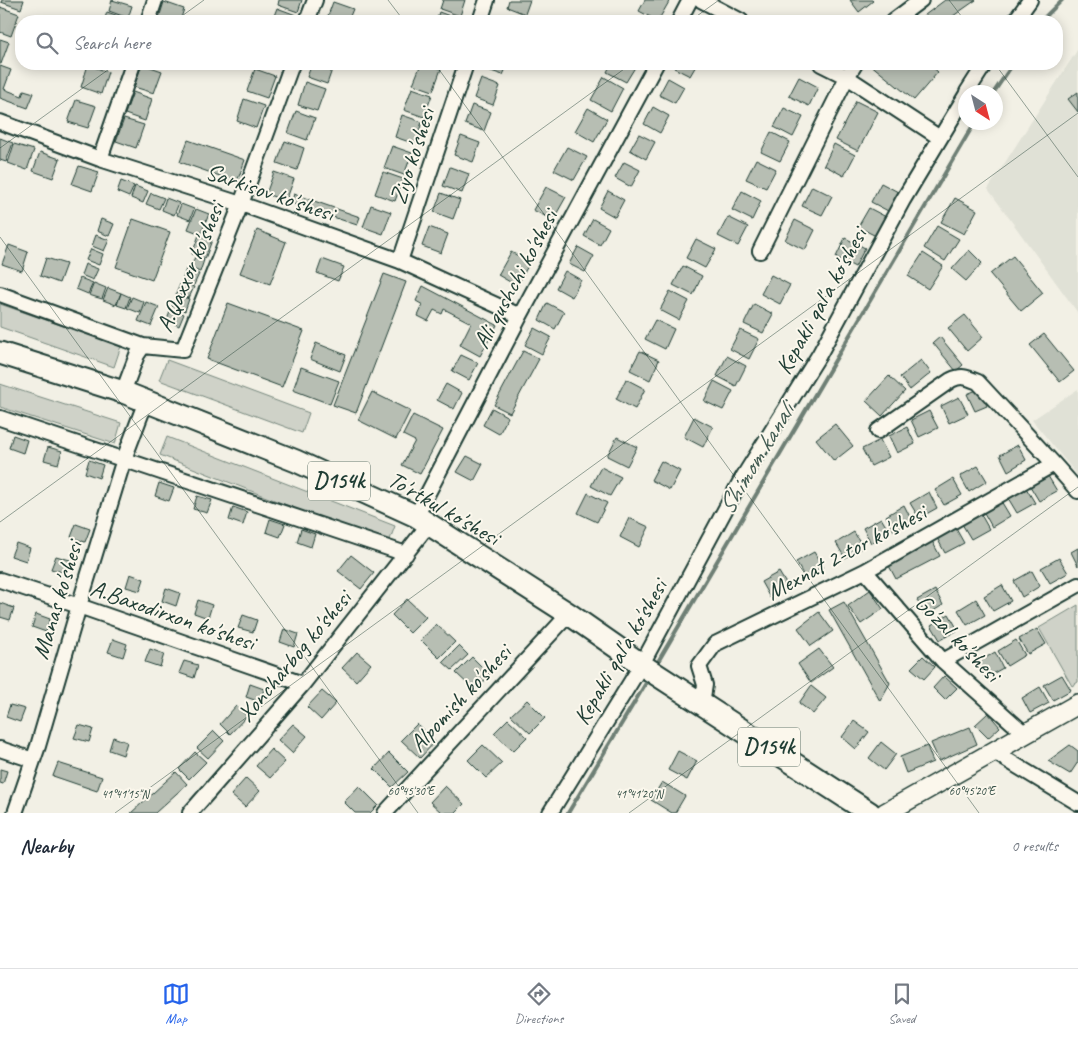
<!DOCTYPE html>
<html lang="en">
<head>
<meta charset="utf-8">
<style>
  body { margin:0; font-family:Caveat,sans-serif; background:#f2f2f3; color:#1f2937 }
  .compass { position:absolute; left:958px; top:85px; width:45px; height:45px; border-radius:50%; background:#fff; box-shadow:0 2px 12px #0003; rotate:144deg }
  .list { margin:0; padding:0; list-style:none }
  h2 { display:flex; justify-content:space-between; align-items:center; height:65px; margin:0; padding:0 20px; font-size:21px }
  h2 small { font-size:16px; font-weight:400; color:#747a83 }
  .icon { flex:none; width:28px; height:28px; fill:none; stroke:currentColor; stroke-width:2; stroke-linecap:round; stroke-linejoin:round }
  .map { position:relative; flex:none; width:1078px; height:813px; overflow:hidden }
  .search { position:absolute; background:#fff; box-shadow:0 2px 12px #0003; left:15px; right:15px; top:15px; height:55px; display:flex; align-items:center; gap:12px; box-sizing:border-box; padding:0 18px; border-radius:20px; color:#747a83; font-size:19px }
  .sheet { height:155px; background:#fff }
  nav { display:flex; justify-content:space-around; align-items:center; box-sizing:border-box; height:70px; border-top:1px solid #e0e1e3; background:#fff; font-size:14px; color:#747a83 }
  nav a { display:grid; justify-items:center; gap:2px }
  nav .on { color:#2563eb }
  .map>svg:first-child { display:block }
</style>
</head>
<body>
<div class="map">
<svg width="1078" height="813" viewBox="0 0 1078 813">
  <rect width="100%" height="100%" fill="#f2f0e5"/>
  <filter id="ink" filterUnits="userSpaceOnUse"><feTurbulence type="fractalNoise" baseFrequency=".02" numOctaves="2"/><feDisplacementMap in="SourceGraphic" scale="10" xChannelSelector="R" yChannelSelector="G"/><feConvolveMatrix kernelMatrix="1 2 1 2 8 2 1 2 1" color-interpolation-filters="sRGB"/></filter>
  <g filter="url(#ink)">
    <path fill="#e0e1d6" d="M1078 49V313L988 189Z
      M1078 389V476L1032 420Z"/>
    <path fill="#cfd2c8" stroke="#77887e" d="M0 304 121 346 114 367 0 327Z
      M167 360 309 413 302 433 159 380Z
      M0 384 121 423 115 444 0 407Z
      M167 437 395 526 388 545 160 455Z
      M1078 605V682L1072 686 1039 628Z"/>
    <g fill="none" stroke-linecap="round" stroke-linejoin="round">
      <path stroke="#6e7f75" stroke-width="4" d="M1041 21 1062 0
        M994 92 1013 64
        M656 665 975 122
        M568 813 649 678"/>
    </g>
    <path fill="#b7beb3" stroke="#1f3d34" d="M2 0H24L21 9 1 2Z
      M112 0 132 6 128 18 109 11Z
      M279 0H302L298 12 278 5Z
      M443 0H465L460 16 440 9Z
      M509 0H530L525 14 507 7Z
      M645 0H670L658 21 639 11Z
      M850 0H872L873 1 859 12Z
      M945 0H976L946 21H917Z
      M164 2 184 9 180 21H158Z
      M333 2 353 9 348 21H326Z
      M0 7 19 14 11 36 0 32Z
      M277 8 296 15 294 21H272Z
      M107 12 127 19 126 21H104Z
      M439 12 458 19V21H436Z
      M0 39 9 42 1 64H0Z
      M142 64 162 71 154 93 134 87Z
      M312 64H334L327 84 307 77Z
      M421 64H426L441 69 433 91 413 84Z
      M486 64H508L503 75 485 69Z
      M611 64H637L626 82 607 72Z
      M676 64H697L690 76 674 68Z
      M870 64H929L938 72 914 100Z
      M88 65 108 72 101 94 81 87Z
      M0 66 11 70 4 89 22 96 24 90 34 93 28 108 0 98Z
      M255 69 275 76 267 98 247 91Z
      M604 77 623 88 611 111 591 100Z
      M799 77 818 87 809 106 789 96Z
      M668 78 684 87 675 103 659 95Z
      M481 79 500 86 493 105 474 98Z
      M305 82 325 89 317 111 298 105Z
      M412 88 432 95 424 117 404 110Z
      M133 92 152 99 145 121 125 114Z
      M1078 92V112L1068 99Z
      M244 99 264 106 256 128 237 121Z
      M76 100 96 106 88 128 68 122Z
      M856 101 878 112 858 151 836 140Z
      M472 105 491 112 484 131 465 124Z
      M653 107 669 116 660 133 644 124Z
      M588 108 607 119 594 142 575 131Z
      M784 108 803 117 793 137 774 127Z
      M296 111 315 118 307 140 288 133Z
      M402 115 422 122 415 144 395 137Z
      M124 119 144 125 136 148 116 141Z
      M771 132 790 142 780 161 761 152Z
      M639 134 655 142 646 159 630 150Z
      M461 136 480 143 473 162 454 155Z
      M0 138 13 143 6 162 0 160Z
      M188 140 245 160 237 182 180 162Z
      M285 141 304 148 297 170 277 163Z
      M14 144 34 150 27 170 8 163Z
      M834 144 855 155 844 176 824 165Z
      M392 146 412 153 404 175 384 168Z
      M567 147 587 157 574 180 554 170Z
      M40 152 60 159 53 178 33 171Z
      M756 159 776 169 766 188 746 179Z
      M624 162 640 170 631 187 615 178Z
      M79 166 99 172 92 191 72 184Z
      M450 167 469 174 462 193 443 186Z
      M274 172 294 179 286 201 266 194Z
      M383 172 403 179 395 201 375 194Z
      M121 181 134 186 129 197 117 192Z
      M881 183 900 193 890 212 871 202Z
      M135 186 148 191 143 203 131 198Z
      M812 186 832 196 822 215 802 206Z
      M546 187 566 197 553 220 533 210Z
      M608 191 624 200 615 217 599 208Z
      M742 191 761 201 752 220 732 210Z
      M151 193 164 198 159 209 146 204Z
      M441 193 460 200 453 219 434 212Z
      M294 194 360 217 357 225 291 203Z
      M166 198 179 203 174 215 162 210Z
      M955 198 977 210 964 234 941 222Z
      M181 204 194 209 190 220 177 215Z
      M371 205 391 212 383 234 363 227Z
      M869 208 888 218 878 237 858 227Z
      M196 209 209 214 201 234 188 229Z
      M728 217 748 227 738 246 718 236Z
      M101 219 114 224 109 236 97 231Z
      M133 219 170 232 152 280 116 267Z
      M593 219 609 228 600 245 584 236Z
      M795 220 815 230 805 250 785 240Z
      M937 226 959 239 945 261 924 248Z
      M429 227 448 234 441 253 422 246Z
      M257 230 286 242 270 284 240 273Z
      M96 235 109 240 104 251 92 246Z
      M199 235 212 240 205 259 192 254Z
      M845 238 865 248 855 267 836 257Z
      M696 239 716 249 705 268 686 258Z
      M9 245 28 252 22 271 2 264Z
      M578 247 594 256 585 272 569 264Z
      M91 249 103 254 99 265 86 260Z
      M969 250 982 263 966 281 952 269Z
      M511 252 530 262 517 286 498 275Z
      M923 253 943 266 928 289 908 276Z
      M1013 256 1043 293 1021 311 990 274Z
      M195 257 204 260 200 272 190 268Z
      M46 258 66 264 59 283 40 276Z
      M322 259 344 267 338 281 317 273Z
      M85 264 98 269 93 280 81 275Z
      M683 266 702 276 693 295 673 285Z
      M186 269 199 274 194 285 182 281Z
      M565 271 581 280 572 297 556 288Z
      M384 274 406 282 356 413 333 405Z
      M771 275 790 285 780 304 761 294Z
      M80 278 93 283 88 294 76 289Z
      M181 282 194 287 189 298 176 294Z
      M94 283 106 288 102 299 89 295Z
      M423 286 497 325 480 356 460 345 471 323 444 309 442 314 434 310 428 321 418 316 423 305 416 301Z
      M108 288 121 293 116 305 103 300Z
      M670 291 689 301 679 320 660 310Z
      M121 293 130 297 126 308 117 305Z
      M177 295 189 299 185 311 172 306Z
      M132 297 144 302 140 313 127 308Z
      M146 302 159 307 151 326 138 321Z
      M228 303 304 331 282 387 207 359Z
      M547 303 564 312 555 329 539 320Z
      M754 304 773 314 763 333 744 324Z
      M171 309 184 314 179 326 167 320Z
      M965 315 983 337 967 351 948 328Z
      M655 320 674 329 665 349 645 339Z
      M534 328 551 337 542 354 525 345Z
      M740 330 759 339 749 359 730 349Z
      M1044 334 1074 371 1060 382 1030 345Z
      M940 337 963 365 956 371 933 343Z
      M316 343 346 355 340 371 310 359Z
      M523 351 539 359 510 413 494 405Z
      M640 351 659 360 650 380 630 370Z
      M461 355 478 363 469 380 452 371Z
      M727 356 746 366 736 386 717 376Z
      M921 360 931 373 910 390 900 377Z
      M301 367 339 381 330 404 293 390Z
      M889 376 905 391 882 416 866 401Z
      M626 379 645 389 635 409 616 399Z
      M714 381 733 391 723 410 704 401Z
      M446 384 462 393 454 409 437 400Z
      M979 389 987 406 975 411 967 394Z
      M372 392 410 411 396 439 358 420Z
      M959 397 968 414 949 423 941 406Z
      M492 408 508 417 499 434 483 425Z
      M929 411 938 428 919 437 911 420Z
      M413 415 443 430 420 474 402 465 415 441 403 435Z
      M694 417 713 427 703 447 684 437Z
      M835 424 853 446 834 461 816 439Z
      M907 427 915 444 897 453 889 436Z
      M13 435 27 440 23 453 9 448Z
      M617 437 637 447 627 466 607 456Z
      M880 440 889 457 871 466 862 449Z
      M1018 445 1026 460 1008 471 1000 455Z
      M48 447 62 451 58 464 44 460Z
      M467 456 483 464 474 481 457 472Z
      M89 460 103 465 99 478 85 473Z
      M661 461 680 471 670 490 651 480Z
      M978 466 987 481 969 492 960 476Z
      M601 467 621 477 610 496 591 486Z
      M1048 476 1057 491 1039 501 1030 486Z
      M953 479 962 495 944 505 935 490Z
      M159 483 174 488 169 501 155 496Z
      M1026 488 1035 503 1017 513 1008 498Z
      M929 492 937 508 919 518 910 503Z
      M588 493 607 503 597 522 578 513Z
      M197 496 212 500 207 513 193 509Z
      M1001 501 1010 516 992 527 983 511Z
      M904 505 912 521 894 531 886 516Z
      M233 507 247 512 243 525 229 520Z
      M980 513 989 529 971 539 962 524Z
      M629 518 649 527 639 547 620 537Z
      M881 518 890 533 871 543 863 528Z
      M270 519 285 524 280 537 266 532Z
      M76 524 90 529 85 542 71 537Z
      M955 527 964 543 945 553 937 538Z
      M301 529 315 534 311 547 297 542Z
      M854 532 863 547 845 558 836 543Z
      M932 541 940 556 896 579 888 564Z
      M16 543 30 548 26 561 11 556Z
      M1078 548V566L1071 552Z
      M814 552 823 567 805 578 796 562Z
      M351 555 374 573 361 589 338 571Z
      M56 556 70 560 66 573 51 569Z
      M1059 558 1068 573 1050 583 1041 568Z
      M1032 571 1040 586 1022 597 1014 581Z
      M779 572 788 587 770 598 761 582Z
      M130 574 144 579 140 591 126 587Z
      M1002 585 1011 601 993 611 984 596Z
      M166 588 180 593 176 606 162 601Z
      M870 590 883 609 861 624 848 606Z
      M935 590 943 605 925 616 917 600Z
      M407 599 426 617 410 633 392 615Z
      M976 599 985 615 967 625 958 610Z
      M198 600 212 605 208 618 194 613Z
      M844 602 890 683 880 701 829 610Z
      M0 603 14 608 10 620 0 617Z
      M819 612 833 631 811 646 798 628Z
      M36 614 50 619 46 632 32 627Z
      M949 614 958 630 940 640 931 625Z
      M243 615 257 620 253 632 238 628Z
      M436 624 455 642 439 658 421 640Z
      M284 629 298 634 294 647 280 642Z
      M1037 629 1046 644 1028 654 1019 639Z
      M113 639 127 644 123 657 108 652Z
      M1016 640 1025 655 1007 666 998 651Z
      M459 646 468 655 452 670 443 662Z
      M150 649 164 654 160 667 145 662Z
      M819 649 833 667 811 683 798 664Z
      M357 652 371 664 356 681 342 668Z
      M995 652 1003 668 985 678 977 663Z
      M923 656 935 667 924 679 911 668Z
      M472 657 490 675 475 691 456 673Z
      M184 661 198 665 194 678 179 673Z
      M1062 675 1071 690 1053 700 1044 685Z
      M944 676 957 688 945 700 933 688Z
      M250 684 264 689 260 702 246 697Z
      M811 686 826 698 813 714 799 703Z
      M1040 687 1049 703 1030 713 1022 698Z
      M322 691 336 703 321 720 307 707Z
      M527 700 545 718 530 733 511 715Z
      M10 705 25 709 20 722 6 717Z
      M236 706 247 716 230 734 220 724Z
      M988 713 1000 727 988 738 975 725Z
      M508 719 527 737 513 751 494 733Z
      M854 721 869 732 856 749 842 737Z
      M293 724 307 736 292 753 278 740Z
      M417 724 435 742 420 758 401 740Z
      M79 725 93 729 89 742 74 738Z
      M970 727 977 744 939 761 931 743Z
      M214 731 224 741 208 758 197 748Z
      M113 737 127 742 123 755 109 750Z
      M881 742 896 754 884 770 869 758Z
      M483 745 502 763 486 778 468 760Z
      M1070 745 1078 751V762L1070 774 1048 761Z
      M927 746 933 762 906 773 900 757Z
      M271 749 285 762 270 778 256 766Z
      M678 751 697 761 687 780 668 770Z
      M195 752 206 762 189 779 179 769Z
      M389 753 408 772 392 787 374 769Z
      M58 763 102 777 97 791 53 776Z
      M0 769 7 771 3 784 0 783Z
      M176 772 187 784 155 813H131Z
      M246 778 260 791 245 807 231 795Z
      M662 782 685 796 675 813H672L651 800Z
      M359 786 378 805 370 813H355L344 802Z
      M445 786 464 804 455 813H442L430 802Z"/>
    <g fill="none" stroke-linecap="round" stroke-linejoin="round">
      <defs>
        <path id="street" d="M701 0 741 21
          M148 21 155 0
          M307 21 315 0
          M480 21 487 0
          M679 21 690 0
          M893 21 921 0
          M1015 21 1030 0
          M821 64 847 77 940 138
          M967 92 985 64
          M0 122 100 159 241 204 400 261 520 316
          M100 159 133 64
          M760 251 847 77 855 64
          M400 261 466 64
          M0 294 143 346
          M123 392 137 355 143 346 183 350 241 204 292 64
          M0 418 406 554
          M878 431 951 380C962 375 966 377 978 382L1054 464 1078 491
          M416 516 520 316 656 64
          M865 571 943 661 1024 733
          M0 580 79 606 303 684
          M943 661 1078 585
          M702 704 705 685 699 666 715 644 865 571 1054 464
          M0 749 33 760
          M994 752 1078 803
          M15 813 38 746 79 606 124 459 146 401
          M190 813 303 684 429 524
          M385 813 569 614
          M550 813 642 664 740 482 819 355 903 200 966 95"/>
        <path id="secondary" d="M885 813 1078 704"/>
        <path id="primary" d="M0 353 123 392 296 461 416 516 569 614 648 669 870 813"/>
      </defs>
      <use href="#street" stroke="#1f3d34" stroke-width="18"/>
      <use href="#secondary" stroke="#1f3d34" stroke-width="22"/>
      <use href="#primary" stroke="#1f3d34" stroke-width="25"/>
      <use href="#street" stroke="#fbf7ec" stroke-width="14"/>
      <use href="#secondary" stroke="#fbf7ec" stroke-width="19"/>
      <use href="#primary" stroke="#fbf7ec" stroke-width="21"/>
    </g>
  </g>
  <path fill="none" stroke="#1f3d34" stroke-width="1" stroke-opacity="0.45" d="M388 0 404 21M949 0 965 21M175 21 204 0M690 21 719 0M435 64 979 813M995 64 1078 177M0 148 116 64M0 237 418 813M0 522 631 64M115 813 1078 113M629 813 1078 487"/>
  <g text-anchor="middle" dominant-baseline="central" stroke-width="4" stroke-linejoin="round" paint-order="stroke">
    <g fill="#fbf7ec" stroke="#61756b" stroke-width="1">
      <rect x="308" y="461.5" width="62" height="39" rx="4"/>
      <rect x="738" y="727.5" width="62" height="39" rx="4"/>
    </g>
    <g font-size="22" font-weight="bold" fill="#1f3d34">
      <text x="339" y="481">D154k</text>
      <text x="769" y="747">D154k</text>
    </g>
    <g font-size="24" fill="#1f3d34" stroke="#fbf7ec">
      <text transform="translate(412 156) rotate(-72)">Ziyo ko'shesi</text>
      <text transform="translate(270 192) rotate(19)">Sarkisov ko'shesi</text>
      <text transform="translate(190 267) rotate(-67)">A.Qaxxor ko'shesi</text>
      <text transform="translate(515 279) rotate(-62)">Ali qushchi ko'shesi</text>
      <text transform="translate(821 301) rotate(-61)">Kepakli qal'a ko'shesi</text>
      <text transform="translate(444 508) rotate(30)">To'rtkul ko'shesi</text>
      <text transform="translate(846 552) rotate(-28)">Mexnat 2-tor ko'shesi</text>
      <text transform="translate(57 600) rotate(-73)">Manas ko'shesi</text>
      <text transform="translate(173 615) rotate(19)">A.Baxodirxon ko'shesi</text>
      <text transform="translate(958 638) rotate(46)">Go'zal ko'shesi</text>
      <text transform="translate(620 652) rotate(-60)">Kepakli qal'a ko'shesi</text>
      <text transform="translate(294 656) rotate(-50)">Xoncharbog ko'shesi</text>
      <text transform="translate(460 698) rotate(-47)">Alpomish ko'shesi</text>
    </g>
    <g font-size="25" font-style="italic" fill="#465e55" stroke="#fbf7ec">
      <text transform="translate(756 459) rotate(-59)">Shimom kanali</text>
    </g>
  </g>
  <g font-size="12" text-anchor="middle" fill="#1f3d34" stroke="#fbf7ec" stroke-width="4" stroke-linejoin="round" paint-order="stroke">
    <text x="411" y="795">60°45'30"E</text>
    <text x="972" y="795">60°45'20"E</text>
    <text x="125" y="798">41°41'15"N</text>
    <text x="639" y="798">41°41'20"N</text>
  </g>
</svg>
<svg class="compass" viewBox="-18 -18 36 36"><path d="M0-13l5 13h-10z" fill="#e53935"/><path d="M0 13l5-13h-10z" fill="#747a83"/></svg>
<div class="search"><svg class="icon" aria-label="search" viewBox="0 0 24 24"><circle cx="10" cy="10" r="6"/><path d="M15 15l6 6"/></svg>Search here</div>
</div>
<section class="sheet">
<h2>Nearby<small>0 results</small></h2>
<ul class="list">
</ul>
</section>
<nav>
<a class="on"><svg class="icon" aria-label="map" viewBox="0 0 24 24"><path d="M3 6l6-2 6 2 6-2v14l-6 2-6-2-6 2zM9 4v14M15 6v14"/></svg>Map</a>
<a><svg class="icon" aria-label="directions" viewBox="0 0 24 24"><path d="M12 3l9 9-9 9-9-9zM9 14v-3h6M13 9l2 2-2 2"/></svg>Directions</a>
<a><svg class="icon" aria-label="saved" viewBox="0 0 24 24"><path d="M7 4h10v16l-5-4-5 4z"/></svg>Saved</a>
</nav>
</body>
</html>
